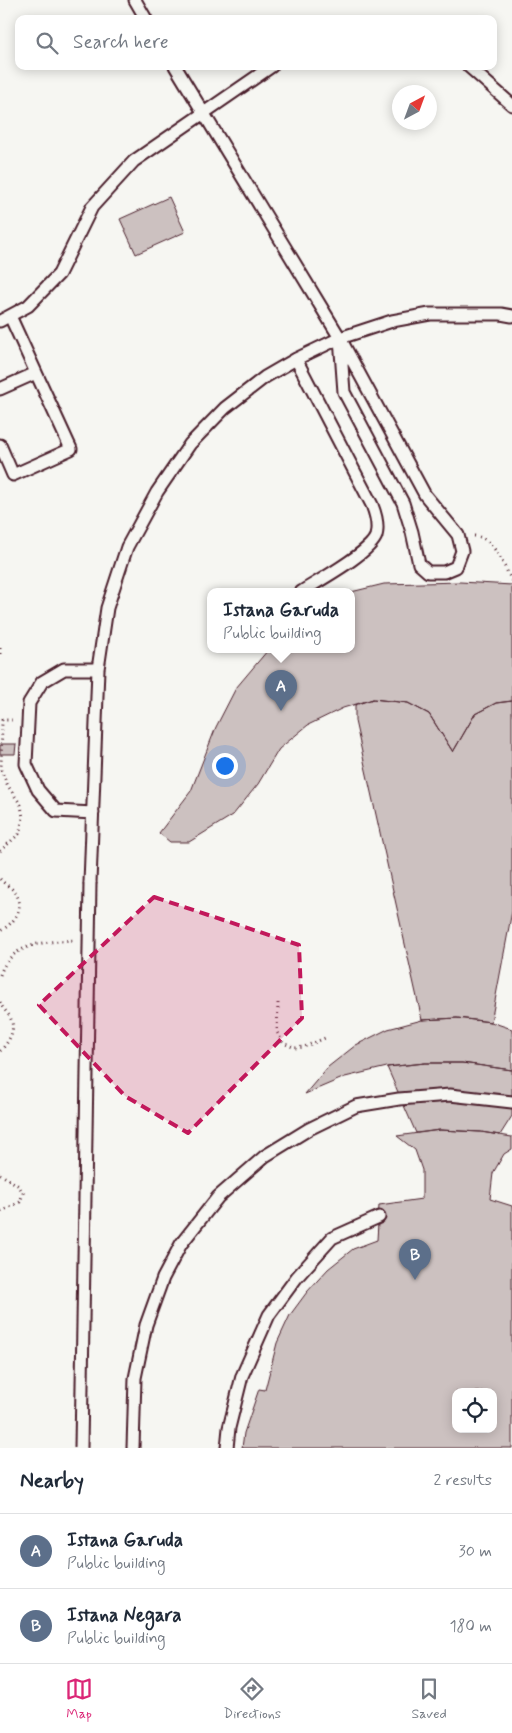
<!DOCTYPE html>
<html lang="en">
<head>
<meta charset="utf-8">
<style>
  body { margin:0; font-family:Mynerve,sans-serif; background:#f6f6f7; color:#1f2937 }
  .controls { position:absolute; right:15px; bottom:15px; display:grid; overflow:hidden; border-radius:10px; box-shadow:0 2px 12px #0003 }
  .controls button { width:45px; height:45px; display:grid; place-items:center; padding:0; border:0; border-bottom:1px solid #e0e1e3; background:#fff; color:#1f2937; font:25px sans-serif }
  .compass { position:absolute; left:392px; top:85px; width:45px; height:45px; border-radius:50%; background:#fff; box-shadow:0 2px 12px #0003; rotate:41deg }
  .you { position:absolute; left:224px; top:765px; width:18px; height:18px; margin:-12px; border:4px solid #fff; border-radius:50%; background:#1a73e8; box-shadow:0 0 0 8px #1a73e833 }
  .badge { display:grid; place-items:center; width:32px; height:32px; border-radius:50%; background:#db2777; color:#fff; font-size:16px; font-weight:700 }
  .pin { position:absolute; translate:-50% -41px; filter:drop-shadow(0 1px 2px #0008) }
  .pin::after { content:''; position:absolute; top:26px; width:18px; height:15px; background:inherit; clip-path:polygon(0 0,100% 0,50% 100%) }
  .popup { position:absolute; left:207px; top:588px; width:148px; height:65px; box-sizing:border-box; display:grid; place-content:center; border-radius:10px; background:#fff; filter:drop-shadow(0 1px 4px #0005); font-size:16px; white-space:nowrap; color:#747a83 }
  .popup b { font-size:19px; color:#1f2937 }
  .popup::after { content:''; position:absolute; left:50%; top:100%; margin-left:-10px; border:10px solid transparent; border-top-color:#fff }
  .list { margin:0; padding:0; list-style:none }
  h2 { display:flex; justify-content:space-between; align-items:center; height:65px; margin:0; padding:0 20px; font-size:21px }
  h2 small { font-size:16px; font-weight:400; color:#747a83 }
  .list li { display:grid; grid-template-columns:32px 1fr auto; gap:15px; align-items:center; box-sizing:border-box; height:75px; padding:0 20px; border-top:1px solid #e0e1e3 }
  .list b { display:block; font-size:19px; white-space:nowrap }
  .list p { margin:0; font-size:16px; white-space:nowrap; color:#747a83 }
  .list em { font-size:16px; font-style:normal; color:#747a83 }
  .icon { flex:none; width:28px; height:28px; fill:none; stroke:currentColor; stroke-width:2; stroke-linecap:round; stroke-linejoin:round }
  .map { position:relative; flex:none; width:512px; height:1448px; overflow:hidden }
  .search { position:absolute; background:#fff; box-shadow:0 2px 12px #0003; left:15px; right:15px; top:15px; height:55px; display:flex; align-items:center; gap:12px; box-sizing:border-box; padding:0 18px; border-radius:10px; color:#747a83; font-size:19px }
  .sheet { height:215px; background:#fff }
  nav { display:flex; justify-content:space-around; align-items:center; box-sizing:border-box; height:70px; border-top:1px solid #e0e1e3; background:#fff; font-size:14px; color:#747a83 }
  nav a { display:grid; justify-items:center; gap:2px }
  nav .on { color:#db2777 }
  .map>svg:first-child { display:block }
</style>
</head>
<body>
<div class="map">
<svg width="512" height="1448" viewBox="0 0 512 1448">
  <rect width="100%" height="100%" fill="#f6f6f2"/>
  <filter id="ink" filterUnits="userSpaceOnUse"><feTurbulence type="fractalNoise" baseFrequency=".02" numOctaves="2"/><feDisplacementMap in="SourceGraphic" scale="10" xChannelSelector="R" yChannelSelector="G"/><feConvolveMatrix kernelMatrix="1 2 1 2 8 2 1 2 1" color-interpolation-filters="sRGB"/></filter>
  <g filter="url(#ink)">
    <path fill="#ccc1c0" stroke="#4a1f2b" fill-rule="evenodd" d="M169 197 185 232 136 254 120 219Z
      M460 582 512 585V701L496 703 475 714 453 752 429 714 408 703 373 699 343 708 308 725 279 749 258 784 233 815 189 842H170L159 833 191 791 216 727 236 688 268 650H351V592L384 584Z
      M373 699 408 703 429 714 453 752 475 714 496 703 512 701V911L491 1022 457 1018 422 1020 355 721V705Z
      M0 744H16L15 754H0Z
      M457 1018 491 1022 512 1029V1070L462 1063H425L387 1067 345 1077 305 1094 328 1067 356 1045 388 1029 422 1020Z
      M425 1063H462L512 1070V1116L500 1135 481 1132 440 1130 416 1133 387 1067Z
      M440 1130 481 1132 512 1137V1149L504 1154 493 1173 490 1199 512 1206V1448H242L244 1433 259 1389 265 1390 277 1343 290 1315 307 1292 328 1269 353 1249 377 1240 379 1205 422 1199V1170L415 1150 397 1136ZM456 1392H493V1429H456Z"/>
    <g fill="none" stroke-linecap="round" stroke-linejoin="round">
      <defs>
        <path id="lane" d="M135 0 146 19
          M175 66 340 338 425 495 458 535 462 551 456 567 444 572H428L419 564 412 532 403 503 344 392 340 338
          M468 66 512 105
          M0 321 28 306 59 274 92 207 134 161 272 66
          M296 359 372 505C376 515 379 525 376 536 370 553 318 581 301 592
          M0 389 36 373
          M0 445 13 475 71 449 10 316
          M93 813 56 811 38 790 26 764 29 703 42 682 64 669H98
          M90 883 98 669 107 608 127 547 157 492 190 444 225 408 265 377 296 359 340 338 392 321 430 314H501L512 316
          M133 1448 135 1378 146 1325 163 1278 181 1244 218 1197 265 1156 309 1129 356 1106 399 1099 450 1095 512 1102
          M227 1448 229 1428 242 1376 269 1315 297 1277 332 1238 379 1217"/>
      </defs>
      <use href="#lane" stroke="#4a1f2b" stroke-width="15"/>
      <path stroke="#4a1f2b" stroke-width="3" stroke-dasharray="1 4" stroke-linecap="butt" d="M474 536C494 537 503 565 512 581
        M0 648V655
        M0 851 19 834 23 818 21 805 8 786 1 770 2 720H12
        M0 879C4 884 11 887 15 892 26 907 14 924 0 931
        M0 975C11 942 46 942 75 940
        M0 1002C2 1009 9 1013 11 1019 16 1031 8 1043 0 1051
        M278 1003 277 1032 283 1043 295 1048 304 1047 325 1038
        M0 1174 19 1186 23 1193 20 1202 0 1212"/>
      <use href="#lane" stroke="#f6f6f2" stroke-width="11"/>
      <defs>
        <path id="lane-bridge" d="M81 1448 90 883"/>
      </defs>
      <use href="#lane-bridge" stroke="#4a1f2b" stroke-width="15" stroke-linecap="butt"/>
      <use href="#lane-bridge" stroke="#f6f6f2" stroke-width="11"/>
    </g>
  </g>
  <path fill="#c2185b" fill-opacity="0.2" stroke="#c2185b" stroke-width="4" stroke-dasharray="10 6" stroke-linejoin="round" d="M154 897 299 945 302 1018 188 1133 125 1096 39 1005Z"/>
</svg>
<div class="controls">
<button><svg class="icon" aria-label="locate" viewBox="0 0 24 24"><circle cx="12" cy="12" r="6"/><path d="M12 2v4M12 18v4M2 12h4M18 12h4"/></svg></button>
</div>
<svg class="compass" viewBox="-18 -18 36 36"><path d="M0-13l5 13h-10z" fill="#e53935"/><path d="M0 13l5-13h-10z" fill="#747a83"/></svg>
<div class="you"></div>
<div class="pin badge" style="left:281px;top:711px;background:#5c6f8a">A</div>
<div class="popup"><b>Istana Garuda</b>Public building</div>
<div class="pin badge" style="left:415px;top:1280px;background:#5c6f8a">B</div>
<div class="search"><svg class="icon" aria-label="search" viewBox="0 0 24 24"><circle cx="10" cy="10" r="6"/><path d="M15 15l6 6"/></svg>Search here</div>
</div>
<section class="sheet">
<h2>Nearby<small>2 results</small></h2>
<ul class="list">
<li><span class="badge" style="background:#5c6f8a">A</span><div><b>Istana Garuda</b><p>Public building</p></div><em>30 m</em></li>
<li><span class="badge" style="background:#5c6f8a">B</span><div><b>Istana Negara</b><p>Public building</p></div><em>180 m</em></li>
</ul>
</section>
<nav>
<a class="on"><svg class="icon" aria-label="map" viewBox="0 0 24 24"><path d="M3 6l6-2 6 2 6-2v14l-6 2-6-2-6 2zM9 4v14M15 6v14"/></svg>Map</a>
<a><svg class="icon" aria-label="directions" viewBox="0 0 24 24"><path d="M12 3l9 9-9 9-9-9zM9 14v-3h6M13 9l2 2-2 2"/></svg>Directions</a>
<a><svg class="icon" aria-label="saved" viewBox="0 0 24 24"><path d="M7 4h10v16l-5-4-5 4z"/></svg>Saved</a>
</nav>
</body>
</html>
